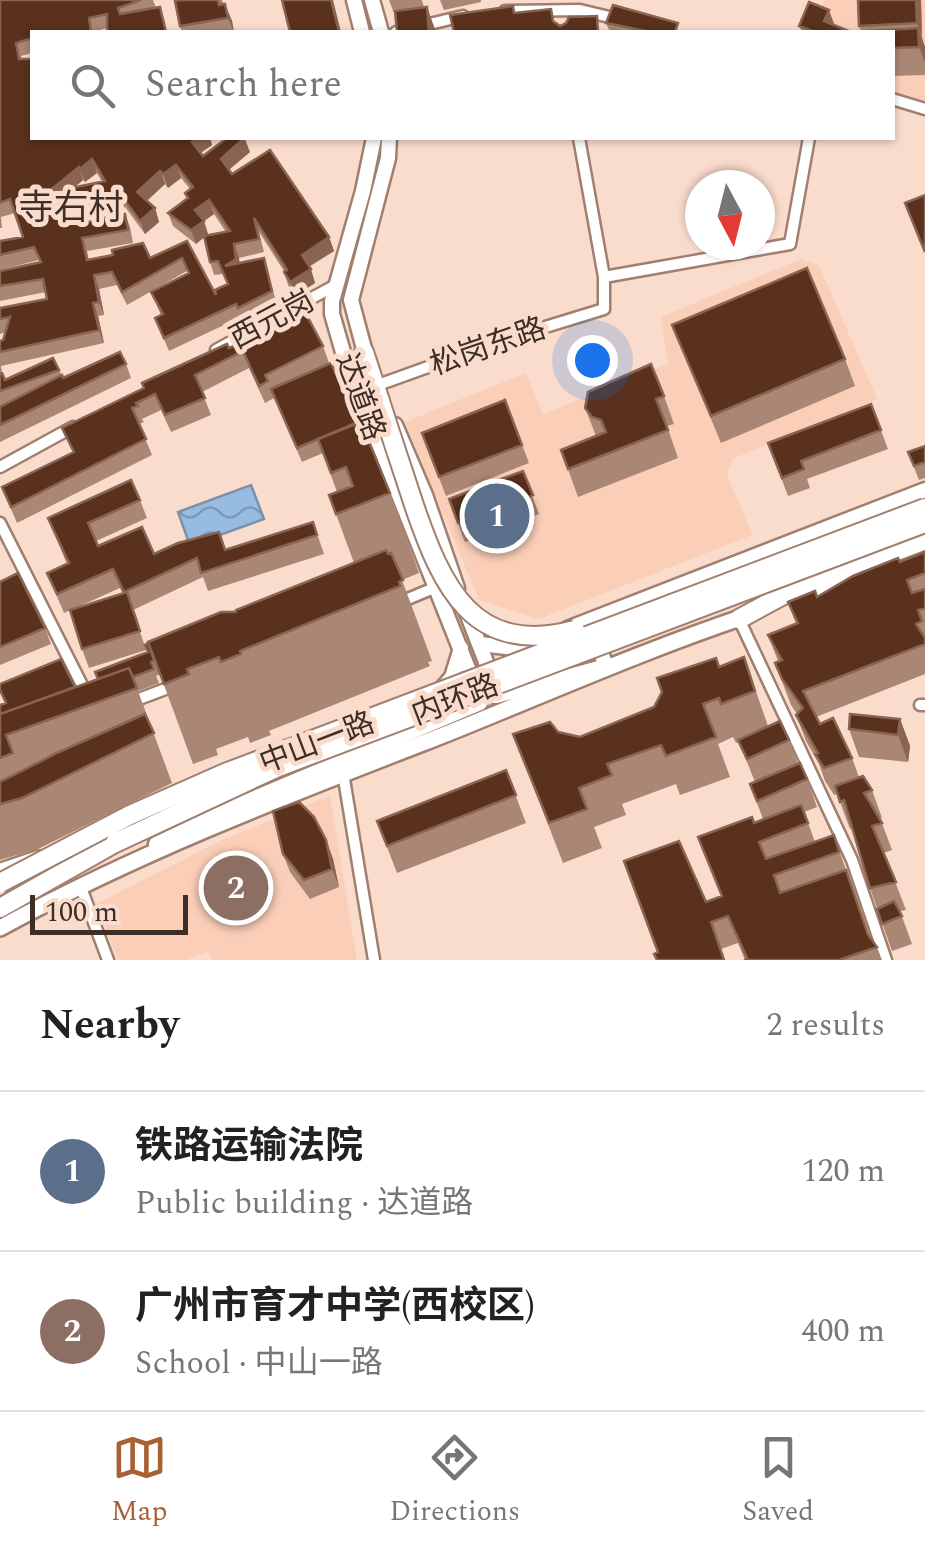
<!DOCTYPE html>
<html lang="en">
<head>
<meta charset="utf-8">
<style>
  body { margin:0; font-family:Spectral,"Noto Sans SC",serif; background:#f6f6f6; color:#222 }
  .compass { position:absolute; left:685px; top:170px; width:90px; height:90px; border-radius:50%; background:#fff; box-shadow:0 2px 8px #0004; rotate:173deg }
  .scale { position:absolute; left:30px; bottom:25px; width:158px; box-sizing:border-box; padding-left:10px; border:5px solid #3d2e27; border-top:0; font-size:28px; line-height:35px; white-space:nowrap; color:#3d2e27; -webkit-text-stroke:8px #fadccd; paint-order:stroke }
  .you { position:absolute; left:592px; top:360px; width:35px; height:35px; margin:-25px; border:8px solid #fff; border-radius:50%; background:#1a73e8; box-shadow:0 0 0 15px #1a73e833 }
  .badge { display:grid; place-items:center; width:65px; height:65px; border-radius:50%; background:#a66232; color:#fff; font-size:32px; font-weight:700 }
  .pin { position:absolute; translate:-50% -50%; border:5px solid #fff; box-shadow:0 2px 10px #0006 }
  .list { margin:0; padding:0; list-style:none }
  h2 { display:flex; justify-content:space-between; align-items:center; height:130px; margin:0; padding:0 40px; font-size:42px }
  h2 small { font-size:32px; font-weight:400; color:#767676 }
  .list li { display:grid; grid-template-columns:65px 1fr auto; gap:30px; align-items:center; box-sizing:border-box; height:160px; padding:0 40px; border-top:2px solid #e0e0e0 }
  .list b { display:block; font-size:38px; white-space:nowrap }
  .list p { margin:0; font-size:32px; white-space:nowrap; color:#767676 }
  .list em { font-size:32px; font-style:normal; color:#767676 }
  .icon { flex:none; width:55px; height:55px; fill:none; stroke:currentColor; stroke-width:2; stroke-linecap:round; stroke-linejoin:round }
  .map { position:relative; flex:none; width:925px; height:960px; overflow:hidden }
  .search { position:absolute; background:#fff; box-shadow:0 2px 8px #0004; left:30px; right:30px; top:30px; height:110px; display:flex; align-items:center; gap:25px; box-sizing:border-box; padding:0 35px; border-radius:0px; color:#767676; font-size:38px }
  .sheet { height:450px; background:#fff }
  nav { display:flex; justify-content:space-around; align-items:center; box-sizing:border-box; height:140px; border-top:2px solid #e0e0e0; background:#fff; font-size:28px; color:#767676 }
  nav a { display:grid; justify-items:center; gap:5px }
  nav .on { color:#a66232 }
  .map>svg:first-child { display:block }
</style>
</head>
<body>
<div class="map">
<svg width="925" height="960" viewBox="0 0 925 960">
  <defs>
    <pattern id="water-waves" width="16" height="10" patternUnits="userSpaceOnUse" patternTransform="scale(2.5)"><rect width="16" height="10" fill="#97bce1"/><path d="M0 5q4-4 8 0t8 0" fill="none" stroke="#7c99b6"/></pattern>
  </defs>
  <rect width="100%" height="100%" fill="#fadccd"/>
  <path fill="#fbceb8" d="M824 0H925V104L893 93 892 32H813Z
    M801 259 819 265 877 399 732 459 727 474 752 535 539 619 479 600 405 422 526 373 543 414 668 364 661 317Z
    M330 796 357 960H212L208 951 187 960H118L96 904 222 840Z"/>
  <path fill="url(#water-waves)" stroke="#7c91a9" stroke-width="2.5" d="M251 485 264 519 190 546 178 512Z"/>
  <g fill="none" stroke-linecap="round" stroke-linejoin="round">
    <defs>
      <path id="street" d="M505 11 580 10 622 20
        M396 32 463 16
        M892 99 925 109
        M604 277 790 244 809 138
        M216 350 334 286
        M378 385 503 340 604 309V277L579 138
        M0 467 73 427
        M0 523 87 695
        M398 603 434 588
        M739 619 852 860 886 960
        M131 702 176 685
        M920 705H925
        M343 773 374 960
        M80 885 108 960"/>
      <path id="secondary" d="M354 0 362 32
        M372 0 381 32
        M374 138 363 191 332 301V314L345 359 473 681 484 694 496 696 606 666 596 639
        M367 360 351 300 388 158 389 138
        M395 425 425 495 457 588
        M567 629 925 490
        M480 644 514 648 547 637
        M440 691 452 677 461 648
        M156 844 240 804 480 703 493 680 465 608
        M0 871 38 858"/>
      <path id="primary" d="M797 600 851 581
        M0 928C141 851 291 794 441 736 543 695 642 651 746 616"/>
      <path id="highway" d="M364 352 380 401
        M739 619 785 594 925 540
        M0 908 115 843"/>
    </defs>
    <use href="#street" stroke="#a07f6e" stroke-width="15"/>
    <use href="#secondary" stroke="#a07f6e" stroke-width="19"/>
    <use href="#primary" stroke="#a07f6e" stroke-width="20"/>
    <use href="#highway" stroke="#a07f6e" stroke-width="22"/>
    <use href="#street" stroke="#fff" stroke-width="10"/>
    <use href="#secondary" stroke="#fff" stroke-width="14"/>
    <use href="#primary" stroke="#fff" stroke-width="15"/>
    <use href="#highway" stroke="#fff" stroke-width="18"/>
    <defs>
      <path id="highway-bridge" d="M380 401C391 436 403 471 414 505 442 587 473 657 575 630
        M115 843 278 767 925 523
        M0 883 130 815 225 773 925 508"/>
    </defs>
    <use href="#highway-bridge" stroke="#a07f6e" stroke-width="22" stroke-linecap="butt"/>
    <use href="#highway-bridge" stroke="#fff" stroke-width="18"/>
  </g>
  <path fill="#aa8675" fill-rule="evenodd" d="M0 0H153L156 8 165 21 107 28 94 32H32V53L21 56 22 59H32V138H210L212 145 201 153 203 156 250 152 229 170 232 174 329 237 334 251 309 267 315 283 295 296 288 285 284 271 259 232 264 252 239 258V263L264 258 277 305 243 321 241 317 169 351 155 318 161 315 151 292 188 274 187 271 127 305 117 285 99 289 104 315 98 316 104 343 1 366 2 371 0 372V341L3 340 6 332 0 334V308L47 299 46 292 0 301V271L40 262 39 260 0 270V241L23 237 15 213 1 217 2 228H0ZM97 173 102 182 75 187 83 180 85 182ZM181 178 190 189 185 193 187 199 168 213 173 226 196 244 204 237 210 262 214 275 223 274 227 284 216 295 187 241 150 258 89 260 87 251 133 243 130 227 125 214 80 223V221L125 207 145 234 159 222 155 208 147 201 165 184 168 188ZM214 214 226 232 208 234 204 221Z
    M178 0H222L232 21 234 32H182L180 26Z
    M389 0H422L424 7 395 16Z
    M440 0H481V2L444 10Z
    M858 0H921L922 37 925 47V75L892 76V32H802L799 26 834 25 851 32 861 31 859 26Z
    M606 23 682 32H610Z
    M672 325 845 359 855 386 721 443Z
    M323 346 329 363 309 372 331 363 390 493 419 573 402 580 432 661 428 662 430 666 269 731 271 735 250 743 248 737 216 749 218 755 193 764 160 674 156 676 159 683 138 691 172 783 40 848 0 860V705L75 687 98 679 148 652 236 612 354 563 329 495 337 492 323 453 302 462 272 392 274 398 265 403 249 368 202 392 211 415 171 432 161 410 142 419 144 422 139 424 152 455 17 523 2 487 73 453 62 428 229 348Z
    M53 358 63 378 126 364 131 378 0 442V407L10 402 0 406V373L5 380Z
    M664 396 674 424 667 426 678 458 578 497 561 450 596 436 585 408Z
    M505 400 529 463 446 496 422 433Z
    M871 404 888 449 807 479 810 488 788 496 768 443Z
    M925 446V478L919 480 908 452Z
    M523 471 539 514 465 542 449 499Z
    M140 500 147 518 96 541 98 546 154 554 226 550 313 522 324 554 208 591 203 577 133 610 146 650 89 668 82 649 123 594 120 588 64 613 47 573 67 564 48 518Z
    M925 552V674L816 717 820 724 852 758 859 777 872 790 882 818H880L892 850 884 853 906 910 900 911 912 944 892 951 870 888 852 828 850 829 837 794 834 795 825 781 819 764 806 741 796 715 797 714 791 705 775 663 778 661 768 635 796 624 788 602 817 597Z
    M0 582 45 628 51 644 0 665Z
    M744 657 768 726 789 740 798 764 807 779 817 807 804 812 815 842 834 835 869 937 877 947 882 960H745L738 943 721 949 725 960H657L658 952 706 902 721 896 754 823 763 819 750 784 755 782 739 742 736 743 733 737 718 744 730 777 680 795 676 784 622 804 626 815 594 827 602 848 563 863 513 734 558 732 580 737 654 707 719 667Z
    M900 719 910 746 908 762 859 757 849 729Z
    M506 770 526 823 397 873 377 821Z
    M326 840 333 859 339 887 310 899 290 872 283 854Z"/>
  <path fill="#896452" d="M331 0H333L341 32H339Z
    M916 0H921L922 37 917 23Z
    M225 4 232 21 234 32 228 18Z
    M427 7 436 32H429Z
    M829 10 837 32 824 21Z
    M918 28 925 47V63L919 47Z
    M199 138H210L212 145 197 155 192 142Z
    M245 139 250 152 226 172 221 159Z
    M92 159 97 173 85 182 80 169Z
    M176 165 181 178 168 188 163 174Z
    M79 167 83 180 52 206 47 193Z
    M160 171 165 184 142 205 137 192Z
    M209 200 214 214 204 221 208 234 196 244 191 230 195 210Z
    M155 208 159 222 145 234 140 221Z
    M329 237 334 251 306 268 302 255Z
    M234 244 239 258 241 272 225 266Z
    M311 269 315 283 295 296 290 282Z
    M94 275 99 289 104 315 99 302Z
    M93 303 98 316 104 343 99 330Z
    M900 719 910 746 908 762 898 735Z
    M326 840 333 859 339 887 332 869Z"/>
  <path fill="#59311d" stroke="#896452" stroke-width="2.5" fill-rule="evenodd" d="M0 0H141L118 8 120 14 160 7 166 32H107V14L89 18 91 32H32V38L16 43 19 59H32V79L31 80 32 84V138H199L192 142 203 156 227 138H244L221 159 232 174 270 150 329 237 302 255 311 269 290 282 284 272 287 270 254 218 259 239 234 244 236 259 225 266 264 258 272 291 238 308 236 304 164 338 155 318 163 314 151 292 189 273 182 258 122 292 112 272 94 275 99 302 93 303 99 330 0 352V341L3 340 10 317 0 319V308L47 299 43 279 0 286V271L41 262 34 247 0 255V241L23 237 10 199 0 203ZM92 159 105 181 47 193 79 167 80 169ZM176 165 193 187 185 193 188 198 168 213 191 230 204 221 195 210 209 200 230 231 204 236 210 262 218 261 228 284 215 290 216 295 187 241 150 258 143 243 112 250 113 255 87 260 82 238 128 230 125 214 78 223 75 207 120 194 140 221 155 208 137 192 160 171 163 174Z
    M180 0H218L219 5 225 4 228 18 180 26 175 1Z
    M282 0H331L339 32H290Z
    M858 0H916L917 23 859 26Z
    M809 2 829 10 824 21 851 32 918 28 919 47 892 48V32H815L799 26Z
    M613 5 678 23 675 32H651L606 23Z
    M513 6 514 13 551 9 553 21 560 26 566 23 569 17 597 16 598 32H454L450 15Z
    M427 7 429 32H397L395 11Z
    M925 195V252L905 203Z
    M807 268 845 359 711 416 672 325Z
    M304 310 323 346 265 375 268 381 259 386 243 351 195 375 205 398 165 415 155 394 136 403 138 406 132 408 146 439 11 507 2 487 74 452 62 428 144 388 142 383 227 344 229 348Z
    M120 352 126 364 0 425V407L62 375 63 378Z
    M53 358 59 370 0 391V373H2L5 380Z
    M331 363 358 422 297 448 271 389Z
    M651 364 664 396 656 399 668 430 568 469 561 450 606 432 601 420 592 417 585 408 588 392Z
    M505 400 522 445 439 477 422 433Z
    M871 404 881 430 801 461 804 469 782 478 768 443Z
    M361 422 390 493 336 514 329 495 353 486 346 467 331 473 318 439Z
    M925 446V462L914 466 908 452Z
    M523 471 533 495 458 523 449 499Z
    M131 480 140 500 88 523 98 546 142 527 154 554 178 543 219 532 225 550 313 522 317 535 201 573 197 558 124 592 113 569 57 594 47 573 69 563 48 518Z
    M386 550 388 554 391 553 403 580 399 582 400 586 240 651 241 654 221 662 219 657 187 669 189 674 164 684 148 642 221 612H236V610Z
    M925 552V573L907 580 912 593 925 589V608L918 610 922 621 916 624 925 638V644L803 691 820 724 833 718 852 758 824 768 815 754 818 753 796 715 803 708 782 679 775 663 782 660 768 635 798 623 788 602 815 591 817 597 853 576 898 558 900 562Z
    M18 573 45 628 0 647V582Z
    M127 592 140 631 82 649 70 610Z
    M148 643 154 660 151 662 154 669 133 677 129 668 98 679 95 672 148 652 145 645Z
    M744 657 755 691 721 704 719 698 703 704 716 737 666 756 661 745 607 764 612 775 579 788 587 809 549 823 513 734 550 722 558 732 580 737 654 707 662 692 657 678 716 658 719 667Z
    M61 659 75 687 0 714V705L6 703 0 690V684Z
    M129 668 137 688 6 735 13 753 0 758V714Z
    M145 714 154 733 22 798 0 804V782L59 752Z
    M850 714 900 719 898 735 849 729Z
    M780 721 789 740 747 759 738 740Z
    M800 763 807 779 757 801 750 784Z
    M506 770 516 795 387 846 377 821Z
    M863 776 872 790 864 793 882 823 872 826 896 882 870 888 844 800 840 802 835 786Z
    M299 802 314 817 326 840 332 869 304 880 283 854 273 811Z
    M801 805 808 823 759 842 766 859 834 835 839 852 774 875 780 893 846 870 868 935 877 947 839 960H745L747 958 728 916 711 922 724 960H657L654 954 658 952 624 861 679 841 706 902 722 896 698 837 752 817 754 823Z
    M894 901 902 916 882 924 877 909Z"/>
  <g text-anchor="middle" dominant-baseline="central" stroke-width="10" stroke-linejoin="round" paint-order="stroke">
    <g font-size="30" fill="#3d2e27" stroke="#fadccd">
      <text transform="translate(272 320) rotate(-28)">西元岗</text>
      <text transform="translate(488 347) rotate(-19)">松岗东路</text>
      <text transform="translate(360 397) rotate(70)">达道路</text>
      <text transform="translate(455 700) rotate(-21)">内环路</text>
      <text transform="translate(317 743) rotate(-21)">中山一路</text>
    </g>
    <g font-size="35" fill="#3d2e27" stroke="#fadccd">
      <text x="71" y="208">寺右村</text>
    </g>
  </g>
</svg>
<svg class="compass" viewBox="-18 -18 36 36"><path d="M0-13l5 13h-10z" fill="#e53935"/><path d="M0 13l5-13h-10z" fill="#767676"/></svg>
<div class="scale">100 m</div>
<div class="you"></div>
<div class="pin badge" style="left:497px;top:516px;background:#5c6f8a">1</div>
<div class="pin badge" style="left:236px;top:888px;background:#8d6e63">2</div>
<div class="search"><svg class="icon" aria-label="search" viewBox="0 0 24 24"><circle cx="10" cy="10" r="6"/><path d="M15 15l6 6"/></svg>Search here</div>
</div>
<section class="sheet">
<h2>Nearby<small>2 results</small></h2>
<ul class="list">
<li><span class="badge" style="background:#5c6f8a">1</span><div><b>铁路运输法院</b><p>Public building · 达道路</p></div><em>120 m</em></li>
<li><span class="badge" style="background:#8d6e63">2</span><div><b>广州市育才中学(西校区)</b><p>School · 中山一路</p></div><em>400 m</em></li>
</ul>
</section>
<nav>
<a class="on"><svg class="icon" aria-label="map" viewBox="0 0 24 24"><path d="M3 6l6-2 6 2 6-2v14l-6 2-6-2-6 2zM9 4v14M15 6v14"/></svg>Map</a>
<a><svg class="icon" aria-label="directions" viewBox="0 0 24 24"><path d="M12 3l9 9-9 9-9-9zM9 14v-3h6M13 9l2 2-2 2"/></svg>Directions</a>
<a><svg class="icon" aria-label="saved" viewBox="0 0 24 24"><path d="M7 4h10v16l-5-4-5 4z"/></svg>Saved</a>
</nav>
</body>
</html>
